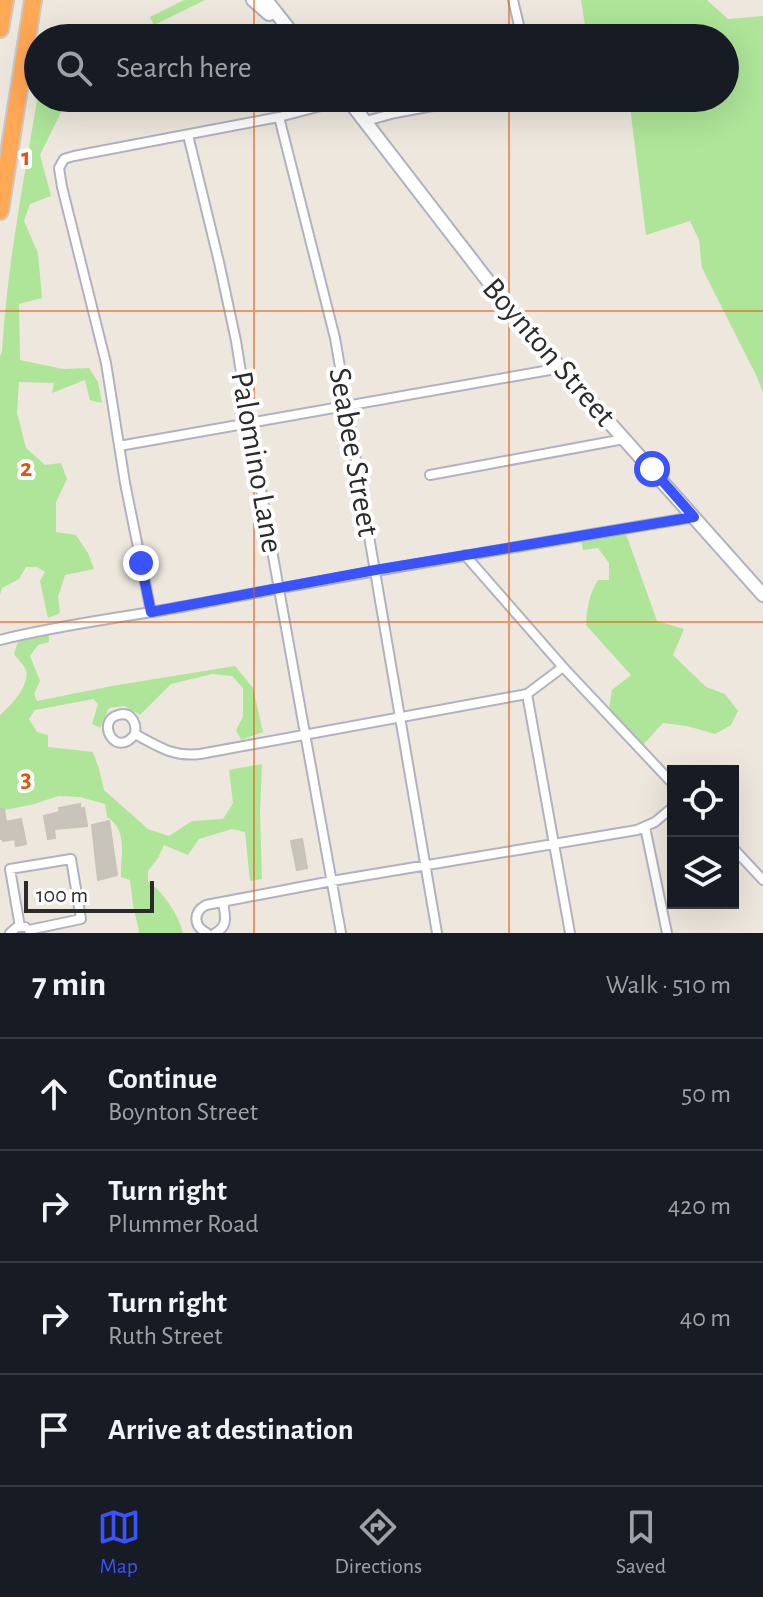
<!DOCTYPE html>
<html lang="en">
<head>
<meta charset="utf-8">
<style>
  body { margin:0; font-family:"Alegreya Sans",sans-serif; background:#20242c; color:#f1f3f6 }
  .controls { position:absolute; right:24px; bottom:24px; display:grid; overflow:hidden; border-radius:0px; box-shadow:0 8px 32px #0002 }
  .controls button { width:72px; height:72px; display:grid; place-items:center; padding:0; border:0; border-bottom:2px solid #363941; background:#171b24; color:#f1f3f6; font:40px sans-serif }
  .scale { position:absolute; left:24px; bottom:20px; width:130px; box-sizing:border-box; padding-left:8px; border:4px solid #2b2b2b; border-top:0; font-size:22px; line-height:28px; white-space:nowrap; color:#2b2b2b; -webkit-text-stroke:6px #fff; paint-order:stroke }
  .stop { position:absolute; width:24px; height:24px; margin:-18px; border:6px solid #3954fe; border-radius:50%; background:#fff }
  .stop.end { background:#3954fe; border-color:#fff; box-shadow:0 2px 8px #0008 }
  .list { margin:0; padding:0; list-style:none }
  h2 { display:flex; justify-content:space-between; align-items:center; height:104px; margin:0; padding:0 32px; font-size:34px }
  h2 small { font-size:26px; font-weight:400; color:#9ea1a6 }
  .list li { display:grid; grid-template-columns:52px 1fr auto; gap:24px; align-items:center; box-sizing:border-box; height:112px; padding:0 32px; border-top:2px solid #363941 }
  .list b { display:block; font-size:30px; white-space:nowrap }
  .list p { margin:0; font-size:26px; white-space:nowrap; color:#9ea1a6 }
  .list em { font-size:26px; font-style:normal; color:#9ea1a6 }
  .icon { flex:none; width:44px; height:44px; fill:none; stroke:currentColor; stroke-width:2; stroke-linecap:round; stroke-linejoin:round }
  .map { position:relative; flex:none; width:763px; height:933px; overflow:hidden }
  .search { position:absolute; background:#171b24; box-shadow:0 8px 32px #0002; left:24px; right:24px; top:24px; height:88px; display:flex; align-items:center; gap:20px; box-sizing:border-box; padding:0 28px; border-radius:44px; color:#9ea1a6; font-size:30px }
  .sheet { height:552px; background:#171b24 }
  nav { display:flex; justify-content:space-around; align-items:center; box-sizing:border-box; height:112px; border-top:2px solid #363941; background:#171b24; font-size:22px; color:#9ea1a6 }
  nav a { display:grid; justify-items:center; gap:4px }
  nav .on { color:#3954fe }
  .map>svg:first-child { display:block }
</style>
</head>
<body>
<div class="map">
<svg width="763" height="933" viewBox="0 0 763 933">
  <rect width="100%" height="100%" fill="#ede7dd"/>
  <path fill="#aee598" d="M184 0H205L154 25 150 17Z
    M581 0H707L728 19 763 16V393L757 377 702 268 699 240 690 221 646 235 631 115V98H725V38H587Z
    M38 94V98H127L62 110 40 155 51 196 30 204 24 221 38 253 42 298 19 304 20 360 63 369 89 368 98 382 102 403 90 400 85 380 52 393 54 383 19 382 17 413 26 448 45 465 61 463 67 479 56 502V532L76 535 88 553 94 569 65 575 58 597 60 613 48 618 40 581 45 572 37 567H26L19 579 2 588 0 595V356L2 352C7 265 24 180 38 94Z
    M626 534 657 621 684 629 673 655 706 687 725 694 738 711 731 725 715 734 687 726 663 723 642 746 609 709 612 690 631 675 586 625C587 608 589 594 598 580H609V563L598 548 583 550 581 540Z
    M49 634V642L38 645 30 656 40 681 34 694 37 701 112 686 235 666 253 688 263 732 241 740 236 730 243 717V688L232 676 212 674 171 684 140 715 124 706 109 708 100 728 92 724 98 704 93 699 35 710 29 719 37 732 48 735V747L93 752 99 769 104 790 148 829 169 836 192 821 223 819 233 803 229 770 262 764 260 812 262 879 250 881 245 832 232 829 199 839 188 855 164 845 158 858 148 871V881C163 892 179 915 183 933H138L139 931 133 905 130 880 121 877C120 855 129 831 107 817L105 804 80 797 58 796 34 804 0 811V715C10 707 30 686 26 670 24 665 17 658 14 654L18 642Z"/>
  <path fill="#c8c4bc" stroke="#c9c3b6" stroke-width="2" d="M80 804V809L84 808 87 826 54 829 55 838 48 839 44 816 60 812 59 808Z
    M0 809H4L6 822 21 819 26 844 16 846 15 839 3 841V839H0Z
    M109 821 117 875 98 880 92 825Z
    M302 839 307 868 297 870 291 841Z"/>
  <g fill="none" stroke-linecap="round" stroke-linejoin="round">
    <defs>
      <path id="street" d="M513 0 522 38
        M279 117 335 338 437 933
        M366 121 395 113 476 98
        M188 135 219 262 236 341 249 423 341 933
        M119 446 561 368
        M430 475 624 439
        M465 555 563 667 673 784
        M151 612 125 483 106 363 62 187 59 168 64 159 74 156 279 117 348 99
        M0 640C63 624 128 617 191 605 358 573 526 545 694 517
        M527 694 570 933
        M135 734C116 760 95 721 118 715 131 711 137 723 135 734 159 747 173 757 200 754L527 694 563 667
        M645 827 667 933
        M733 848 763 880
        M20 927 10 869 71 859 81 919 29 930
        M10 933 17 927H25
        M207 933C193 926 193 912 206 905L332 881 637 830 655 822 673 807
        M215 933C229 926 225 915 223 902"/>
      <path id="secondary" d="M253 0 269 14
        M266 0 296 38
        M347 98 518 320 763 595"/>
      <path id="highway" d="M0 29 5 0
        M0 211 33 0"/>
    </defs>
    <use href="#street" stroke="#b1b2bf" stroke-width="12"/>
    <use href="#secondary" stroke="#b1b2bf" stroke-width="16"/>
    <use href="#highway" stroke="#c8c8c8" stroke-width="20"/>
    <use href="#street" stroke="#fff" stroke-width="8"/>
    <use href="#secondary" stroke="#fff" stroke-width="12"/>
    <use href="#highway" stroke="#ffa856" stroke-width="16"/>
  </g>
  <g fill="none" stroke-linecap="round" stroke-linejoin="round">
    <path stroke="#3954fe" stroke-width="10" d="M141 563 151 612 375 570 694 517 652 469"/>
  </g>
  <path fill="none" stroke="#df570e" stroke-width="2" stroke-opacity="0.55" d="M254 0V38M509 0V38M254 98V933M509 98V933M0 311H763M0 622H763"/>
  <g text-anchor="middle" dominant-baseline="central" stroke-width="8" stroke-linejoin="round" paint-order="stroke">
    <g font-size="32" fill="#2b2b2b" stroke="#fff">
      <text transform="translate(549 352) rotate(49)">Boynton Street</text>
      <text transform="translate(354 452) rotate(80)">Seabee Street</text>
      <text transform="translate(257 462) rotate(80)">Palomino Lane</text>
    </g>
  </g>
  <g font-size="26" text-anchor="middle" font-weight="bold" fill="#df570e" stroke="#fff" stroke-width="8" stroke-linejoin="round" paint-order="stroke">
    <text x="26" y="165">1</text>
    <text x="26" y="476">2</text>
    <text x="26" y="787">3</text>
  </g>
</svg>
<div class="controls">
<button><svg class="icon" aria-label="locate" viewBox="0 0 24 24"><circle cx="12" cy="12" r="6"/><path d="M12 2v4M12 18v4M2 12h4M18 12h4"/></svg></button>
<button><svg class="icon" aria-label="layers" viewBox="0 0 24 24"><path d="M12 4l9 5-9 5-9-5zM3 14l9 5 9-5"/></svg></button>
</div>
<div class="scale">100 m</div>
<div class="stop" style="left:652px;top:469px"></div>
<div class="stop end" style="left:141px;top:563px"></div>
<div class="search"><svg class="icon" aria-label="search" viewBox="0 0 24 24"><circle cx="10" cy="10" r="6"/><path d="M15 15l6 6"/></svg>Search here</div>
</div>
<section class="sheet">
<h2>7 min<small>Walk · 510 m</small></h2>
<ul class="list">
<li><svg class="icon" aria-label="ahead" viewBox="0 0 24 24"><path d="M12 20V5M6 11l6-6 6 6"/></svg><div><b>Continue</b><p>Boynton Street</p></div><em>50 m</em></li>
<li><svg class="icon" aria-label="right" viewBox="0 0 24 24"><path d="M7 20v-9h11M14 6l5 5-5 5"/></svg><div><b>Turn right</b><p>Plummer Road</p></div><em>420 m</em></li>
<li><svg class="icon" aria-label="right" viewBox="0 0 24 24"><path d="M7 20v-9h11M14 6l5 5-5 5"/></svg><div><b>Turn right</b><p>Ruth Street</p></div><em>40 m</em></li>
<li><svg class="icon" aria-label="arrive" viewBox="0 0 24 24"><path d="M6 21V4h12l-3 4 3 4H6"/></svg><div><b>Arrive at destination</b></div></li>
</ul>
</section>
<nav>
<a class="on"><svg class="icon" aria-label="map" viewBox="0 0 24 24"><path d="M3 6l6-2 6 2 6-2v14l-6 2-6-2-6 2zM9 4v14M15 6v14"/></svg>Map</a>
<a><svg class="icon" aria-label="directions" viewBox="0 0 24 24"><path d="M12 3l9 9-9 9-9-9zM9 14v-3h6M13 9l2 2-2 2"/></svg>Directions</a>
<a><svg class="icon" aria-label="saved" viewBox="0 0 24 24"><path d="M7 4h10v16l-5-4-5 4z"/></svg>Saved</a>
</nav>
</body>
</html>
